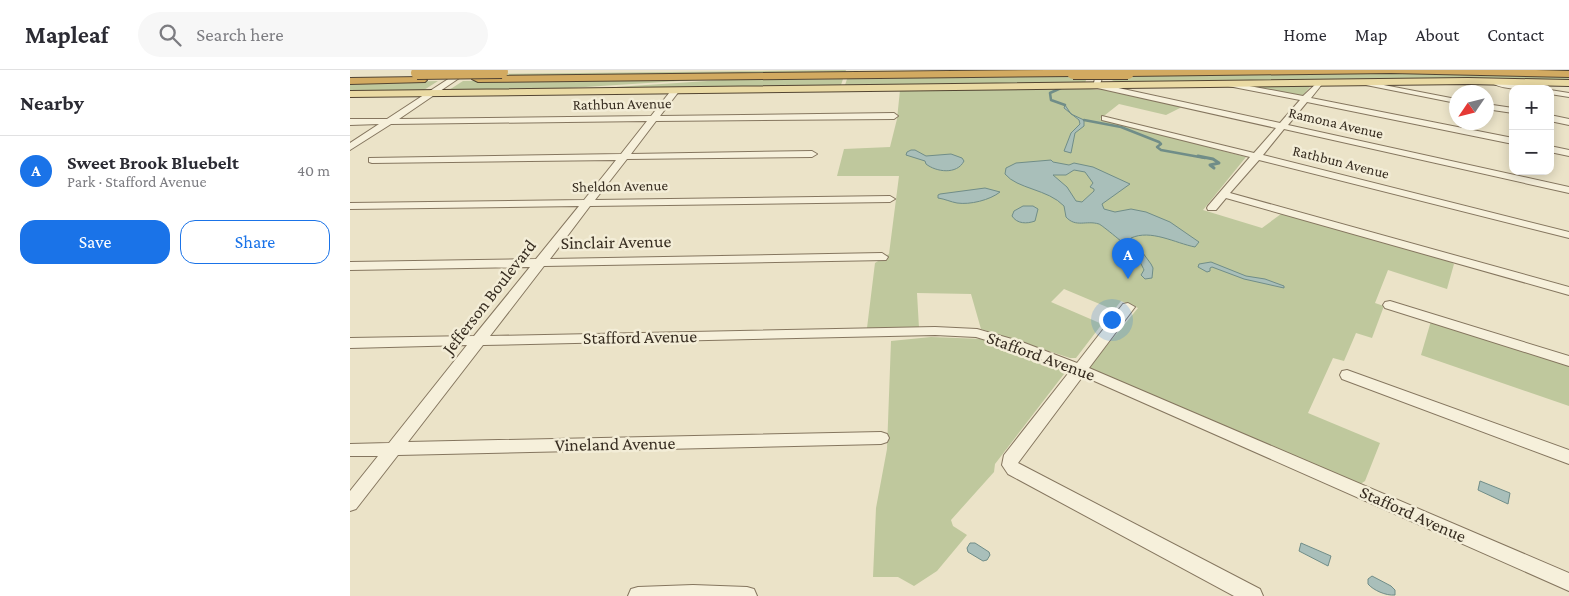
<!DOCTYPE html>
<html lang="en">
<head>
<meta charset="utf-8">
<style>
  body { margin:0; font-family:"Crimson Pro",serif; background:#f7f7f7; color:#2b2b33 }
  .controls { position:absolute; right:15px; top:15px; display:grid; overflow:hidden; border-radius:10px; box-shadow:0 2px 12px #0003 }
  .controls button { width:45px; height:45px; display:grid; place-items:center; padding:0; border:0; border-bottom:1px solid #e1e1e2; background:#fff; color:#2b2b33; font:25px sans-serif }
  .compass { position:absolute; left:1099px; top:15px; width:45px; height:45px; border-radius:50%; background:#fff; box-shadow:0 2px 12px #0003; rotate:235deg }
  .you { position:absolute; left:761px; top:249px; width:18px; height:18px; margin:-12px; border:4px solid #fff; border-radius:50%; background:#1a73e8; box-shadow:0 0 0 8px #1a73e833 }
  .badge { display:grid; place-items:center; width:32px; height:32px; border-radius:50%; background:#1a73e8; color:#fff; font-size:16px; font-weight:700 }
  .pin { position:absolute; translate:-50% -41px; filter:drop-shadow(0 1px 2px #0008) }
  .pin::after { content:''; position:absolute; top:26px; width:18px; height:15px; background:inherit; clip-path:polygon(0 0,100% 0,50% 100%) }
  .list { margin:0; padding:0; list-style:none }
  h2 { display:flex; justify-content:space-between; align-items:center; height:65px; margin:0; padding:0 20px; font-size:21px }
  h2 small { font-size:16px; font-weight:400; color:#7c7c81 }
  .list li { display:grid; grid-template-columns:32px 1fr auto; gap:15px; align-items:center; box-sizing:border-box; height:70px; padding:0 20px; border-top:1px solid #e1e1e2 }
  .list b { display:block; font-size:19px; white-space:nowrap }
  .list p { margin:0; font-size:16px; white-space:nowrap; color:#7c7c81 }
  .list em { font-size:16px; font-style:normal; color:#7c7c81 }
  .actions { display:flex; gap:10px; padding:15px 20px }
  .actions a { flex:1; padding:11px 0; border:1px solid #1a73e8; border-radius:15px; text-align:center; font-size:18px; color:#1a73e8 }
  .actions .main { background:#1a73e8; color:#fff }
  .icon { flex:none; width:28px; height:28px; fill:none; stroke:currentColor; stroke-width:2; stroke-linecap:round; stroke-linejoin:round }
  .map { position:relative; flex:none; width:1219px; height:526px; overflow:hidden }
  header { display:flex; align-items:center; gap:30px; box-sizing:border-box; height:70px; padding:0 25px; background:#fff; border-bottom:1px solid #e1e1e2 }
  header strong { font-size:24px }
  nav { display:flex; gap:28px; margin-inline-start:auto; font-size:18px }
  .search { width:350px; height:45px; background:#f7f7f7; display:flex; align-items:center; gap:12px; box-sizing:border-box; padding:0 18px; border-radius:28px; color:#7c7c81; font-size:19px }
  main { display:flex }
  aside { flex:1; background:#fff }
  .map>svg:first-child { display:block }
</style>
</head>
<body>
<header>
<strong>Mapleaf</strong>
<div class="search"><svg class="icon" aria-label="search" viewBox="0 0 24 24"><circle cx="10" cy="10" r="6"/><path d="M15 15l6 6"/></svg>Search here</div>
<nav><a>Home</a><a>Map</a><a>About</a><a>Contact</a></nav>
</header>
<main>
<aside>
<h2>Nearby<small></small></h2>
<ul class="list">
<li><span class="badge">A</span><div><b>Sweet Brook Bluebelt</b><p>Park · Stafford Avenue</p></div><em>40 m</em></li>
</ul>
<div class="actions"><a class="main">Save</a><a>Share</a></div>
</aside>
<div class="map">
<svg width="1219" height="526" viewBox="0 0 1219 526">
  <rect width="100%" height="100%" fill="#ebe3c8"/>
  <path fill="#bfc89d" d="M496 0 495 4 119 8 125 4Z
    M1093 3 1219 6V11L766 12 759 9 760 5Z
    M738 5 735 13 495 15 497 9Z
    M361 9 219 18 99 20 113 11Z
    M493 9 491 15 250 18 373 10Z
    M88 11 74 20 0 22V13Z
    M959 15 960 17 952 26 904 16Z
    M730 18 751 20 752 18 834 36 816 45 769 34 750 49 896 87 853 140 912 158 931 144 937 145 1097 190 1104 194 1097 219 1038 200 1025 233 1034 236 1022 268 1006 263 994 291 983 288 958 343 1030 373 1015 411 1009 415 742 301 739 297 788 238 771 231 764 240 714 219 701 232 752 254 726 288H720L631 259 621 224 567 223 569 258H517L525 193 539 184 549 106H487L494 79 540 77 547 49 550 20Z
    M1081 251 1219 295V336L1071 285Z
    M581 267 633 269 653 274 711 298 714 304 645 394 644 402 601 450 603 456 617 465 587 501 564 516 548 507H523L526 438 537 379 541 271Z"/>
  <path fill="#a9bfba" stroke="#708d88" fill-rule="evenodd" d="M715 35 721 44 734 50V56L725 63 721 83 714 81 721 63 730 54 729 50 714 38Z
    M561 80H565L576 86 601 84 612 88 614 91C607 105 586 102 576 94L575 91 556 85 557 82Z
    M701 90 703 92 719 95 724 93 743 97 780 114 752 134 754 139 765 142 781 139 796 142 820 152 849 172 845 177C825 173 801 159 781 168L780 172 790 179 801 194 803 198 802 208 795 209 791 205 794 200C793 197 785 183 782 180 778 177 752 155 749 154 736 150 726 158 716 147L714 136C698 119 667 119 655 104L656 98 666 93ZM724 100 735 102 743 113 740 117 744 119V121L732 132 726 131 717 117 703 105H716Z
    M635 118 650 122C640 130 620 135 607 133 601 132 595 129 588 128V125L590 124Z
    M673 136H683L688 139 685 151C677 154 667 154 662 146L664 141Z
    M861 192 896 206 915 209 934 216V218L894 209 862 197 860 198V201L857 202 848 197 849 194Z
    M1130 411 1160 423 1158 434 1128 420Z
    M620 473H625L639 482 640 485 637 490 633 491 618 482 617 478Z
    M951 473 981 486 978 496 949 481Z
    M1022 506 1041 516 1045 520V525C1036 526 1023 520 1018 514V509Z"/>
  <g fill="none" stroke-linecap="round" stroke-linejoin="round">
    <path stroke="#708d88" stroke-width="2.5" d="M711 18 700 23 701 30 715 35
      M734 50 771 57 809 72 811 74 807 77 811 80 855 88"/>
    <path stroke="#708d88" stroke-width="3" d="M848 86 863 89 869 93 860 95 864 98"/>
    <defs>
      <path id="minor" d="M112 0H121L49 49 301 46 323 18H326L330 20 310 46 544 43 548 46 544 49 306 51 281 84 462 81 467 84 462 87 277 89 245 130 540 126 545 129 540 132 240 136 200 189 532 183 538 187 536 190 194 196 140 266 585 257 627 259 672 272 727 293 773 234 778 233 785 237 739 298 1219 503V521L733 306 668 393 910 519 913 526H884L658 404 652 395 654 385 720 301 662 278 626 267 585 265 133 275 58 372 531 362 537 364 539 368 537 372 531 374 48 385 6 439 0 441V421L28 386H0V374L39 373 117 275 0 278V268L124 266 180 197 0 200V192L186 189 229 136 0 139V133L234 130 266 90 22 93 19 92V88L271 84 297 51 41 54 0 80V73L29 54 0 55V49H37Z
        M747 0H755L750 14 930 53 950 30 878 16V12L953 26 969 11 973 13 961 28 1163 68V74L957 32 938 55 1219 117V123L934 59 913 85 1219 162V168L909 90 880 123 1219 217V225L876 128 866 140H858L857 138 858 136 900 87 752 50V46L904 83 926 58 743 17Z
        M1008 10 1106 29V33L1011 14 1007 12Z
        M1141 10 1183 17 1187 19C1173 19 1152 20 1140 12Z
        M1200 20 1219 23V27L1200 24Z
        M1136 34 1163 38V43L1136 39Z
        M1200 45 1219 49V55L1200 51Z
        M1200 76 1219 80V86L1200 82Z
        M1040 231 1219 286V296L1035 238 1033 235 1035 232Z
        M997 300 1219 380V394L992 309 990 305 992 301Z
        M343 515 397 517 404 519 407 526H278L281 519 288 517Z"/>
      <path id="major" d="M1118 8 1219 10V16L1118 14 0 27V21Z"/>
      <path id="highway" d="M697 0H724L728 3 723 6 128 12 122 9 128 6Z
        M777 0H1186L1219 1V7L1041 3 778 6 773 3Z
        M71 7 77 10 75 12 0 14V8Z"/>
    </defs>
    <use href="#minor" stroke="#85765f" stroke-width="2"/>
    <use href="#major" stroke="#534532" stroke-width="2"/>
    <use href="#highway" stroke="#534532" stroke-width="2"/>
    <use href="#minor" fill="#f6f0db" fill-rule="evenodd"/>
    <use href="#major" fill="#eadaa4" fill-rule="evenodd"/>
    <use href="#highway" fill="#d2aa61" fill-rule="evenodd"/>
    <defs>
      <path id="highway-bridge" d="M67 3 152 2
        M723 3H778"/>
    </defs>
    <use href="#highway-bridge" stroke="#534532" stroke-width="14" stroke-linecap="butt"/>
    <use href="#highway-bridge" stroke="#d2aa61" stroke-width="12"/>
  </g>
  <g text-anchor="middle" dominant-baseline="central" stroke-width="5" stroke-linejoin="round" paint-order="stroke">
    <g font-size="15" fill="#372d21" stroke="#f3edd7">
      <text transform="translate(272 34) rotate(-1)">Rathbun Avenue</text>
      <text transform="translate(986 53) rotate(13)">Ramona Avenue</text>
      <text transform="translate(991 92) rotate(14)">Rathbun Avenue</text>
      <text transform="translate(270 116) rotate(-1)">Sheldon Avenue</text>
    </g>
    <g font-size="18" fill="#372d21" stroke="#f3edd7">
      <text transform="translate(266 172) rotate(-1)">Sinclair Avenue</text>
      <text transform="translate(139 227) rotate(-52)">Jefferson Boulevard</text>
      <text transform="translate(290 267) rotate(-1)">Stafford Avenue</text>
      <text transform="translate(691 286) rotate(20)">Stafford Avenue</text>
      <text transform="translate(265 374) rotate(-1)">Vineland Avenue</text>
      <text transform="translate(1063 444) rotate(24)">Stafford Avenue</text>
    </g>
  </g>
</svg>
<div class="controls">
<button>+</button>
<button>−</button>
</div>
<svg class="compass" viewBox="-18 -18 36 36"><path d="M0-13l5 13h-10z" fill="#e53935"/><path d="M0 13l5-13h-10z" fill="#7c7c81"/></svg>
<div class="you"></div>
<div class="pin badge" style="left:778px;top:209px">A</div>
</div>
</main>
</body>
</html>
